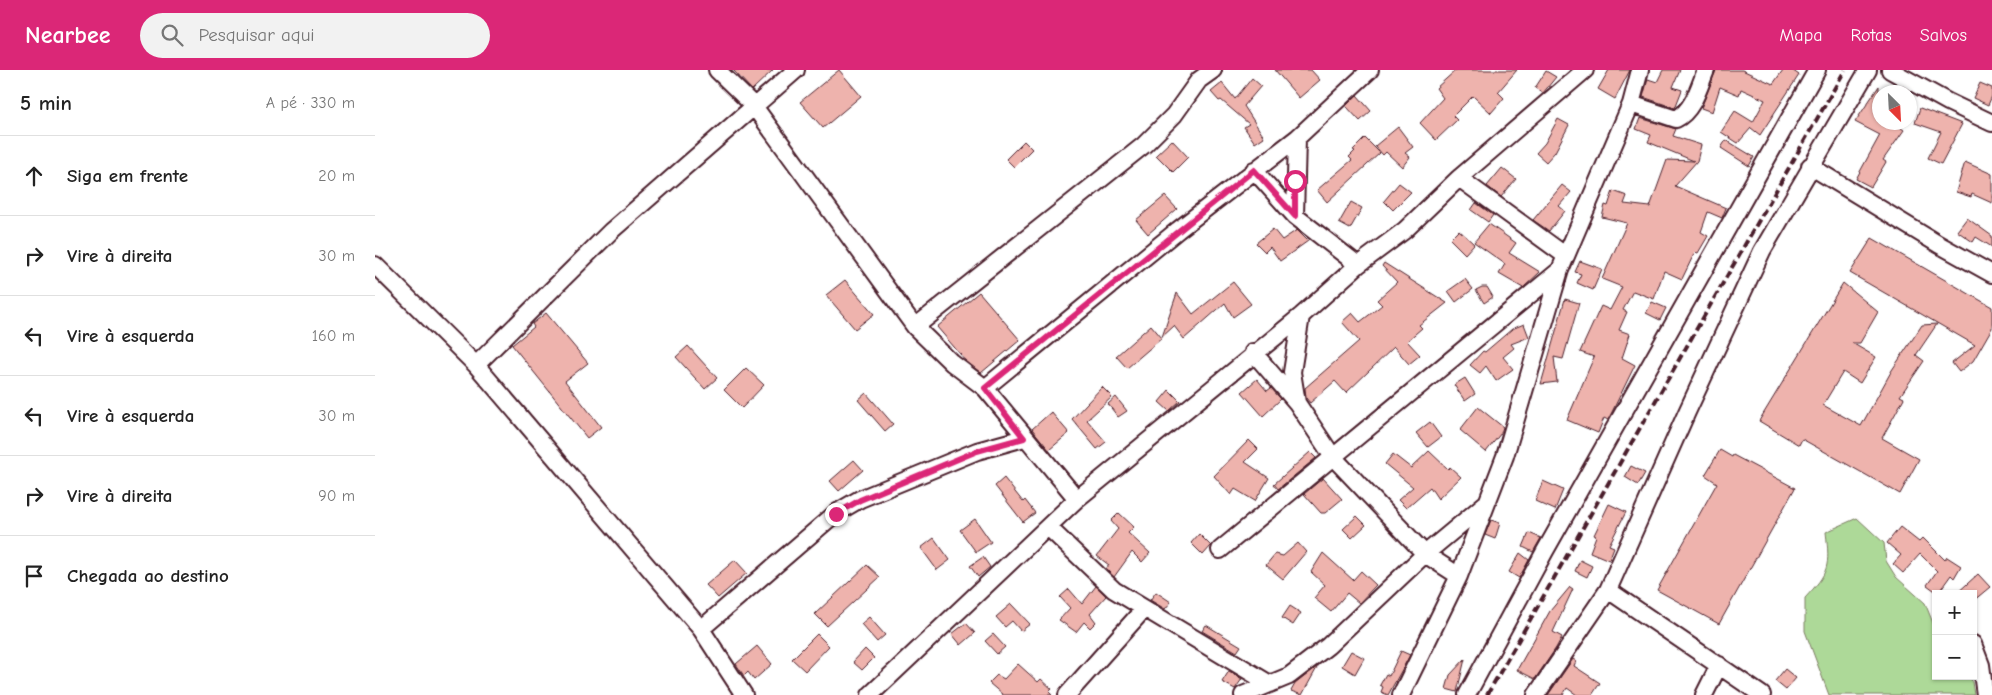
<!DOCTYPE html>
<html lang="pt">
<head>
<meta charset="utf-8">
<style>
  body { margin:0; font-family:"Comic Neue",sans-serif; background:#f2f2f2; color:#222 }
  .controls { position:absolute; right:15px; bottom:15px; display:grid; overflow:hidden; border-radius:0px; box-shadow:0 1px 4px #0004 }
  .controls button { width:45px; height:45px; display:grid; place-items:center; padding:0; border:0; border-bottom:1px solid #e0e0e0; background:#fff; color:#222; font:25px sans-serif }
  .compass { position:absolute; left:1497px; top:15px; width:45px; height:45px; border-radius:50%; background:#fff; box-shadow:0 1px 4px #0004; rotate:156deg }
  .stop { position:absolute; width:15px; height:15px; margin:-11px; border:4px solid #db2777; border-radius:50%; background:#fff }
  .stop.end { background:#db2777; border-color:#fff; box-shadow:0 1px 5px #0008 }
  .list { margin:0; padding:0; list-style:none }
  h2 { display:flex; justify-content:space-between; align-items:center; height:65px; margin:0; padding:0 20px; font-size:21px }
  h2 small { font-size:16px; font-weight:400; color:#767676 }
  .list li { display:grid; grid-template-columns:32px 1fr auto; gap:15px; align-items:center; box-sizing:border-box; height:80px; padding:0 20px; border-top:1px solid #e0e0e0 }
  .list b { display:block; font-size:19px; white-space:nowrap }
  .list em { font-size:16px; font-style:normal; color:#767676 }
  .icon { flex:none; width:28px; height:28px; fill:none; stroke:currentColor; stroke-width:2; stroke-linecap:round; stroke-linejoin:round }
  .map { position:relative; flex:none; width:1617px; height:625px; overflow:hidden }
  header { display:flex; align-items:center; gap:30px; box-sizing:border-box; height:70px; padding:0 25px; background:#db2777; color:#fff }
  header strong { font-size:24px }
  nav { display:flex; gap:28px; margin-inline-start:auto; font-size:18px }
  .search { width:350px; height:45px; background:#f2f2f2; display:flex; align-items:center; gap:12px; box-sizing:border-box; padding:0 18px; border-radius:28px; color:#767676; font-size:19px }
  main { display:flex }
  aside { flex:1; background:#fff }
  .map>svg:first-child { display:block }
</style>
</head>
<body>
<header>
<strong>Nearbee</strong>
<div class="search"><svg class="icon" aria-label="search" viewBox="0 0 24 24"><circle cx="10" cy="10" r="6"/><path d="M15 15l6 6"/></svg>Pesquisar aqui</div>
<nav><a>Mapa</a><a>Rotas</a><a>Salvos</a></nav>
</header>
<main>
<aside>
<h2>5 min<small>A pé · 330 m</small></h2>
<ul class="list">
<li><svg class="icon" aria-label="ahead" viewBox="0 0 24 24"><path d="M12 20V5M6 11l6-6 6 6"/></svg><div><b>Siga em frente</b></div><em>20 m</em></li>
<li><svg class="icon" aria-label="right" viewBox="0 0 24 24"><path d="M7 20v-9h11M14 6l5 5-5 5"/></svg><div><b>Vire à direita</b></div><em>30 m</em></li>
<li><svg class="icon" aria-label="left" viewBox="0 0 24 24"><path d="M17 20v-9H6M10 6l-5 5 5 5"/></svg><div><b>Vire à esquerda</b></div><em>160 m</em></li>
<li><svg class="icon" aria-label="left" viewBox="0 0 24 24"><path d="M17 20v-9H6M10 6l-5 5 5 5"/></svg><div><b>Vire à esquerda</b></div><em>30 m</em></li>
<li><svg class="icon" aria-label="right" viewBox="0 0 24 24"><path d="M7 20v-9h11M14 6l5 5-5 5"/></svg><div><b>Vire à direita</b></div><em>90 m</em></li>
<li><svg class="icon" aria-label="arrive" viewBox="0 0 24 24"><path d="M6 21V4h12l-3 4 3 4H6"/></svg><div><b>Chegada ao destino</b></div></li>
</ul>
</aside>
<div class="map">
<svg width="1617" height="625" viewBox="0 0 1617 625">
  <rect width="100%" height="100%" fill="#fff"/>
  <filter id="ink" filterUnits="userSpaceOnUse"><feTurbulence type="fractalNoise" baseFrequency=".02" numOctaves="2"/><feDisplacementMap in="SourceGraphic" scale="10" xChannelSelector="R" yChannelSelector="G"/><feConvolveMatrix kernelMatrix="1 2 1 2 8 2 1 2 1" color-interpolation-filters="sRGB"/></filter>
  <g filter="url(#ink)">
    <path fill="#add998" stroke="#7c7c62" d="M1482 448 1509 473 1511 491 1521 507 1550 533 1558 553 1561 564V606H1596L1599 625H1454L1430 561V528C1454 502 1455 497 1451 462Z"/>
    <path fill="#eeb3ad" stroke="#4a1f2b" d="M358 0H398L377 20Z
      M464 0 486 26 448 58 425 32Z
      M900 0H936L945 10 924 28Z
      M1081 0H1142L1123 22 1129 28 1116 43 1098 26 1078 46 1082 50 1061 70 1045 53 1068 28 1061 18Z
      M1234 0H1255L1240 29 1223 19Z
      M1288 0H1305L1298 17 1307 20 1300 38 1268 27 1273 9 1282 12Z
      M1341 0H1367L1398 14 1408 0H1417L1424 5 1385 65 1376 58 1363 73 1346 62 1360 41 1378 52 1390 30 1366 19 1364 25 1345 17 1337 42 1326 38Z
      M1171 1 1181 7 1168 23 1160 18Z
      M877 8 886 16 869 36 889 67 880 73 869 57 874 54 846 30 844 31 836 22 847 13 860 29Z
      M1605 13 1617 18V26L1613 35 1598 28Z
      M1504 16V52H1517L1529 60 1508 90 1511 92 1496 117 1481 109 1505 65 1480 52Z
      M982 25 996 41 985 51 971 36Z
      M1545 38 1587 54 1566 94 1553 88 1566 62 1540 53Z
      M1265 48 1301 59 1298 66 1326 75 1322 91 1300 116 1351 138 1347 148 1333 142 1326 162 1333 166 1323 183 1320 182 1307 209 1289 201 1279 229 1258 221 1248 240 1252 242 1244 260 1255 264 1247 288 1260 295 1238 340 1233 350 1229 348 1223 363 1192 350 1219 287 1205 282 1226 236 1235 240 1247 217 1227 209 1252 153 1227 147 1230 135 1233 136 1238 121 1252 126 1249 134 1275 137 1292 90 1319 91 1273 72 1276 65 1261 59Z
      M1183 49 1194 55 1180 82 1171 92 1161 83 1170 73Z
      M1023 57 1038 77 1030 83 1035 87 1027 97 1011 82 1008 85 1000 76Z
      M990 68 1005 83 952 132 942 120 977 90 974 87 980 81 978 80Z
      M797 70 813 87 798 102 781 85Z
      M1351 70 1379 87 1374 96 1346 78Z
      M649 71 657 79 639 97 631 89Z
      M1590 92 1617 104V133L1597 124 1596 127 1581 122Z
      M1127 98 1141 109 1126 127 1112 116Z
      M1024 113 1036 122 1018 140 1009 131Z
      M1187 115 1196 122 1184 136 1190 141 1174 161 1158 150Z
      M790 126 802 139 773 164 761 150Z
      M976 132 987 138 975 159 964 153Z
      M1101 133 1118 145 1113 152 1096 140Z
      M1592 148 1617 166V177L1601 167 1598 172 1582 161Z
      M1114 154 1141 173 1134 183 1165 202 1148 218 1124 204 1130 194 1099 172Z
      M898 159 907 170 922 160 933 171 905 191 895 177 890 182 881 173Z
      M1084 160 1099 174 1090 184 1075 169Z
      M1497 168 1617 237V258L1598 291 1584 302 1577 293 1600 275 1475 203Z
      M1205 191 1227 199 1218 220 1202 213 1206 204 1200 202Z
      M1009 193 1072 233 1044 255 1047 258 1032 271 1045 285 1034 294 1019 277 971 323 960 311 935 333 931 328 930 318 984 271 967 252 977 243 985 252 1007 235 1002 230 1022 212 1007 196Z
      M1090 209 1098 219 1081 232 1073 221Z
      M470 210 499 244 480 259 451 225Z
      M858 212 876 234 858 247 850 233 809 269 799 256 787 267 802 223 818 244Z
      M1468 213 1503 242 1485 273H1477L1501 287 1485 313 1468 302 1448 335 1486 356 1517 300 1547 255 1562 254 1541 285 1549 291 1525 326 1529 328 1507 368 1544 389 1525 424 1427 369 1424 375 1384 351Z
      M1107 217H1112L1118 227 1109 233 1101 220Z
      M604 222 645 270 606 303 591 291 562 257Z
      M1190 229 1204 233 1188 289 1179 287 1182 312 1166 314Z
      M1277 232 1291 238 1285 250 1271 243Z
      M171 243 213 293 190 311 226 357 212 368 137 275 159 257 157 254Z
      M1149 254 1154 267 1136 274 1139 278 1128 287 1138 299 1121 311 1111 296 1105 303 1095 295 1108 281 1110 282 1137 259Z
      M776 255 787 268 752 298 741 286Z
      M313 276 342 308 330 319 301 287Z
      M371 298 389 315 367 338 349 320Z
      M1090 308 1100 324 1090 331 1079 315Z
      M882 309 892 321 896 318 906 329 888 346 867 322Z
      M727 317 737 327 712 350 731 372 722 379 697 349Z
      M794 320 805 331 794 341 784 332Z
      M491 323 518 354 510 361 483 330Z
      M741 327 752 341 743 347 733 334Z
      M1103 337 1128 357 1126 363 1111 382 1085 360Z
      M676 342 694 363 674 380 657 359Z
      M1055 352 1066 367 1053 377 1041 363Z
      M874 370 883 379 870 392 894 408 880 431 860 419 856 425 839 406Z
      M1345 380 1357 387 1358 385 1420 418 1344 554 1282 520 1342 413 1330 405Z
      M1054 381 1073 399 1075 397 1086 407 1063 429 1055 417 1031 438 1023 430 1038 417 1010 394 1018 384 1036 398Z
      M935 382 941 388 903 419 899 414Z
      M479 390 488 400 464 421 455 411Z
      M1256 396 1270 403 1263 415 1250 407Z
      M629 408 648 432 650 430 660 443 648 452 620 416Z
      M948 408 967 429 950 443H946L929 424Z
      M1168 411 1188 420 1180 440 1160 431Z
      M1234 434 1251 442 1234 475 1239 477 1234 490 1215 482 1221 466 1219 465Z
      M744 443 759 457 753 463 775 483 767 492 757 482 739 507 731 499 734 495 722 486 743 459 736 451Z
      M982 446 991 455 977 468 968 459Z
      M600 449 616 472 601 482 585 460Z
      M1116 450 1125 453 1120 469 1110 465Z
      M1525 457 1544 472 1548 468 1570 490 1572 487 1586 496 1579 508 1576 505 1563 523 1552 515 1562 501 1545 484 1528 503 1518 494 1526 485 1512 473Z
      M1154 463 1166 468 1158 482 1148 477Z
      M824 464 836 476 828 485 816 473Z
      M559 468 575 490 562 500 546 478Z
      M923 473 931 482 908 509 891 495 900 484 908 486Z
      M948 483 978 510 986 501 1001 515 984 533 972 523 956 542 939 528 950 515 936 502Z
      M1145 483 1154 490 1144 508 1134 502Z
      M608 487 615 497 603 507 595 496Z
      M360 490 372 503 343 528 331 515Z
      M1205 490 1217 496 1212 507 1200 501Z
      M492 495 505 507 452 556 440 544Z
      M1603 504 1615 517 1598 531V524H1581Z
      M721 516 731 526 715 544 721 552 715 558 709 552 701 562 684 550 695 538 685 527 694 519 707 534Z
      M1195 517 1198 519 1178 562 1187 567 1181 578 1160 609 1142 600 1175 541Z
      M781 522 796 532 790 539 775 530Z
      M636 534 655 554 646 561 637 551 630 557 621 547Z
      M915 536 926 543 918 555 907 548Z
      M494 547 510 565 502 572 486 554Z
      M591 553 600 563 586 575 577 564Z
      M831 555 866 576 862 582 827 561Z
      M442 564 454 576 430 601 417 589Z
      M618 564 630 577 622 584 610 571Z
      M382 576 397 594 379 610 373 602 369 606 361 594Z
      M490 579 499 588 487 600 478 592Z
      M976 581 989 588 980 604 967 596Z
      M1026 581 1035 585 1013 625 1006 622 1008 617 1005 615 1011 604 1014 606Z
      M1090 589 1082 622 1071 619 1075 605Z
      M1198 589 1201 591 1199 596 1225 613 1217 625H1202L1192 618 1188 625H1173Z
      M643 594 663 612 666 609 677 619 674 622 677 625H628L614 613 622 605 629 609Z
      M943 596 927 625 916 621 920 614Z
      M1410 599 1421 608 1411 620 1400 611Z
      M854 601 867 609 860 619 847 612Z"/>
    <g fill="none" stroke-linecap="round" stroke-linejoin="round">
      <defs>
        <path id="minor" d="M342 0 378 35 540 257 577 293 610 318 702 429
          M1515 0 1573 32 1617 53
          M1256 34 1301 49C1318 41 1324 17 1331 0
          M1435 96 1563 174 1617 204
          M879 100 920 146 983 195
          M1084 108 1191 186
          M920 146 922 68
          M0 195 101 295 326 559 369 625
          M540 257 769 75 799 45 824 10 838 0
          M878 282 922 333 958 387 1050 484 1084 506
          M101 295 236 161 421 0
          M610 318 803 160 922 68 995 0
          M922 333 917 302 926 246
          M673 457 739 520 895 614
          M845 480 1185 200
          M326 559 461 443 485 429 602 381 649 368
          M1598 574 1606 595 1610 625
          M495 625 702 429 926 246 983 195 1030 160 1084 108 1210 0
          M692 625 769 539
          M868 625 914 606 953 576 1050 484 1110 434
          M1026 625 1084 506 1130 386 1185 200 1256 34 1265 0
          M1092 625 1170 481 1442 0
          M1161 625 1233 520
          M1329 625 1344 595
          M1387 625 1233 520 1312 342 1387 181 1493 0"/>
      </defs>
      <use href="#minor" stroke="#4a1f2b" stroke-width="20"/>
      <use href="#minor" stroke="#fff" stroke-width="16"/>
      <path stroke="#4a1f2b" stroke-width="4" stroke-dasharray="8 4" stroke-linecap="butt" d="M1112 625 1470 0"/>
    </g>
  </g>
  <g fill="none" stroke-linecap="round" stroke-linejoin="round" filter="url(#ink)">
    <path stroke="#db2777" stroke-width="6" d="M461 444 485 430 602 381 649 368 610 318 879 100 920 146V111"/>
  </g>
</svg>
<div class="controls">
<button>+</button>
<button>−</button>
</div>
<svg class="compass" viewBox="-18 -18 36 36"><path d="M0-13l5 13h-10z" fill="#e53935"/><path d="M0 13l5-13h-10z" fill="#767676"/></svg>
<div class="stop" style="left:920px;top:111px"></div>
<div class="stop end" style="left:461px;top:444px"></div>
</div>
</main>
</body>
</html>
